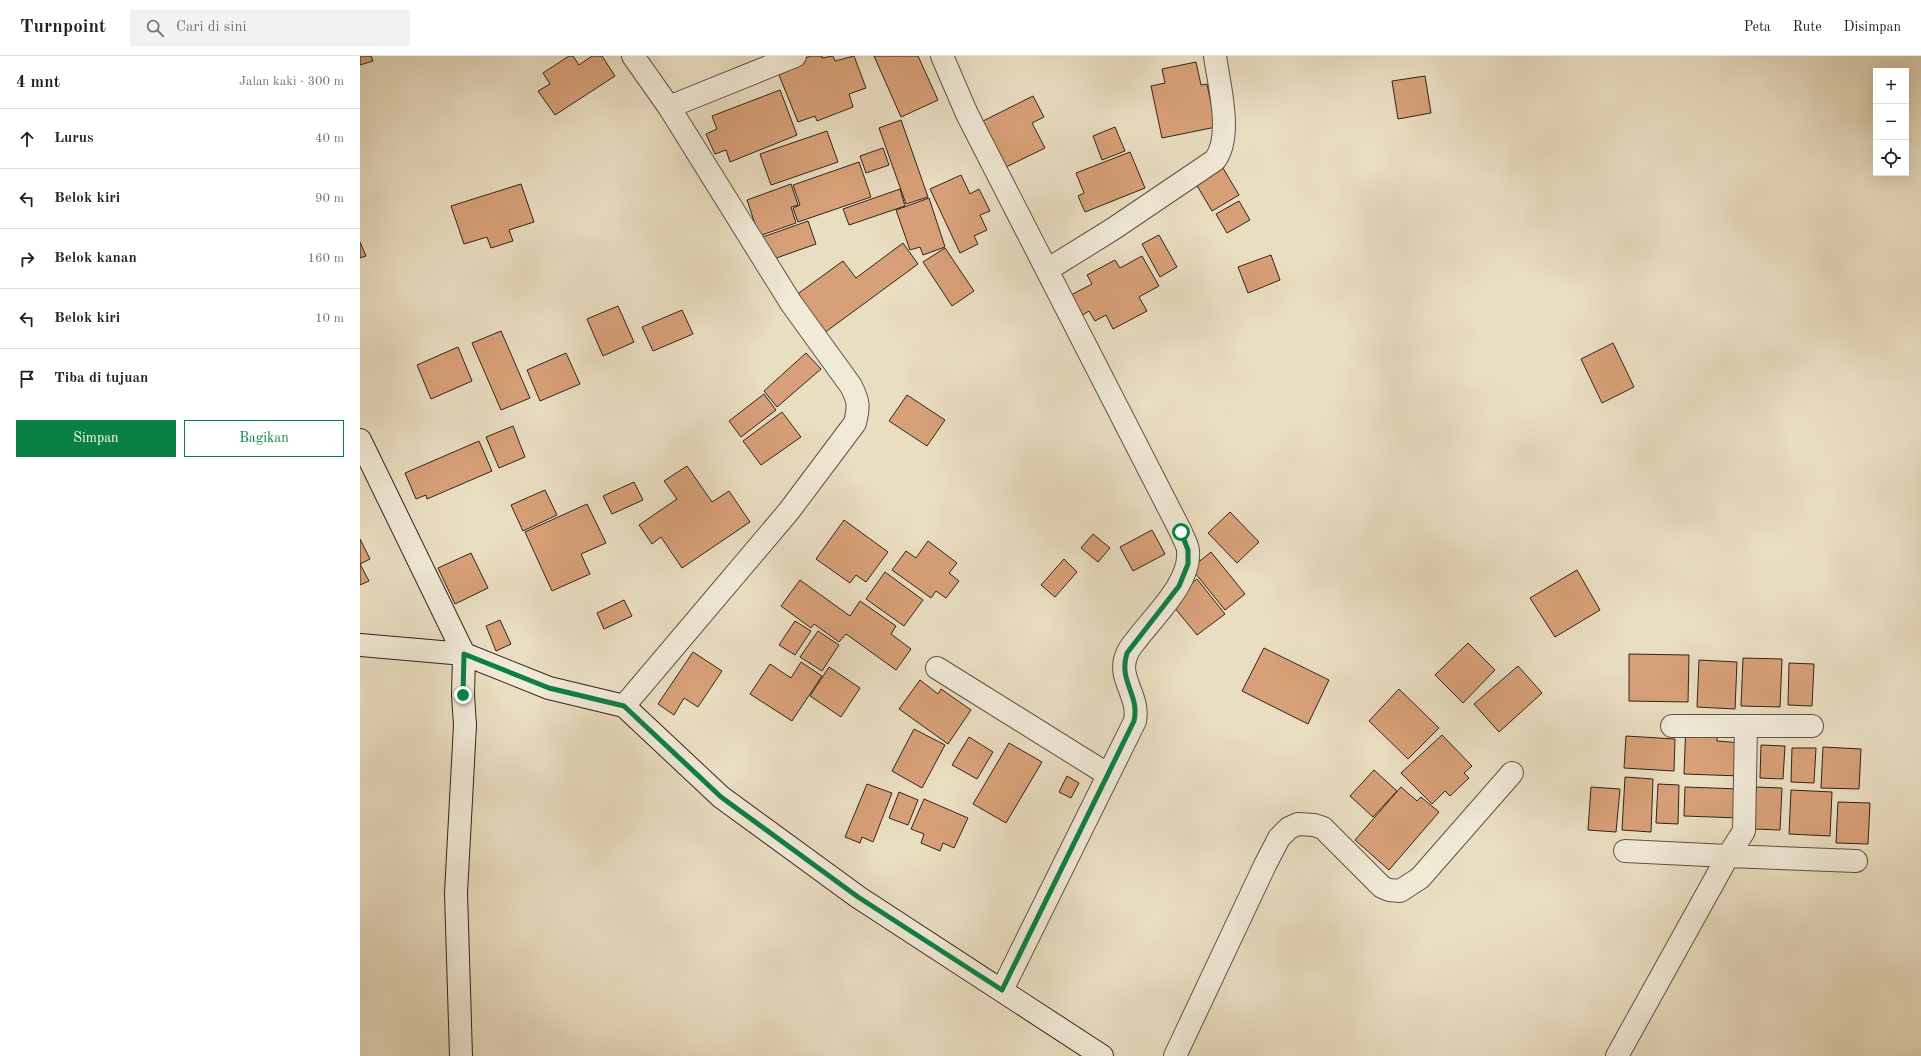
<!DOCTYPE html>
<html lang="id">
<head>
<meta charset="utf-8">
<style>
  body { margin:0; font-family:"Old Standard TT",serif; background:#f2f2f2; color:#222 }
  .controls { position:absolute; right:12px; top:12px; display:grid; overflow:hidden; border-radius:0px; box-shadow:0 4px 16px #0002 }
  .controls button { width:36px; height:36px; display:grid; place-items:center; padding:0; border:0; border-bottom:1px solid #e0e0e0; background:#fff; color:#222; font:20px sans-serif }
  .stop { position:absolute; width:12px; height:12px; margin:-9px; border:3px solid #0b8043; border-radius:50%; background:#fff }
  .stop.end { background:#0b8043; border-color:#fff; box-shadow:0 1px 4px #0008 }
  .list { margin:0; padding:0; list-style:none }
  h2 { display:flex; justify-content:space-between; align-items:center; height:52px; margin:0; padding:0 16px; font-size:17px }
  h2 small { font-size:13px; font-weight:400; color:#767676 }
  .list li { display:grid; grid-template-columns:26px 1fr auto; gap:12px; align-items:center; box-sizing:border-box; height:60px; padding:0 16px; border-top:1px solid #e0e0e0 }
  .list b { display:block; font-size:15px; white-space:nowrap }
  .list em { font-size:13px; font-style:normal; color:#767676 }
  .actions { display:flex; gap:8px; padding:12px 16px }
  .actions a { flex:1; padding:9px 0; border:1px solid #0b8043; border-radius:0px; text-align:center; font-size:14px; color:#0b8043 }
  .actions .main { background:#0b8043; color:#fff }
  .icon { flex:none; width:22px; height:22px; fill:none; stroke:currentColor; stroke-width:2; stroke-linecap:round; stroke-linejoin:round }
  .map { position:relative; flex:none; width:1561px; height:1000px; overflow:hidden }
  header { display:flex; align-items:center; gap:24px; box-sizing:border-box; height:56px; padding:0 20px; background:#fff; border-bottom:1px solid #e0e0e0 }
  header strong { font-size:19px }
  nav { display:flex; gap:22px; margin-inline-start:auto; font-size:14px }
  .search { width:280px; height:36px; background:#f2f2f2; display:flex; align-items:center; gap:10px; box-sizing:border-box; padding:0 14px; border-radius:0px; color:#767676; font-size:15px }
  main { display:flex }
  aside { flex:1; background:#fff }
  .map>svg:first-child { display:block }
</style>
</head>
<body>
<header>
<strong>Turnpoint</strong>
<div class="search"><svg class="icon" aria-label="search" viewBox="0 0 24 24"><circle cx="10" cy="10" r="6"/><path d="M15 15l6 6"/></svg>Cari di sini</div>
<nav><a>Peta</a><a>Rute</a><a>Disimpan</a></nav>
</header>
<main>
<aside>
<h2>4 mnt<small>Jalan kaki · 300 m</small></h2>
<ul class="list">
<li><svg class="icon" aria-label="ahead" viewBox="0 0 24 24"><path d="M12 20V5M6 11l6-6 6 6"/></svg><div><b>Lurus</b></div><em>40 m</em></li>
<li><svg class="icon" aria-label="left" viewBox="0 0 24 24"><path d="M17 20v-9H6M10 6l-5 5 5 5"/></svg><div><b>Belok kiri</b></div><em>90 m</em></li>
<li><svg class="icon" aria-label="right" viewBox="0 0 24 24"><path d="M7 20v-9h11M14 6l5 5-5 5"/></svg><div><b>Belok kanan</b></div><em>160 m</em></li>
<li><svg class="icon" aria-label="left" viewBox="0 0 24 24"><path d="M17 20v-9H6M10 6l-5 5 5 5"/></svg><div><b>Belok kiri</b></div><em>10 m</em></li>
<li><svg class="icon" aria-label="arrive" viewBox="0 0 24 24"><path d="M6 21V4h12l-3 4 3 4H6"/></svg><div><b>Tiba di tujuan</b></div></li>
</ul>
<div class="actions"><a class="main">Simpan</a><a>Bagikan</a></div>
</aside>
<div class="map">
<svg width="1561" height="1000" viewBox="0 0 1561 1000">
  <rect width="100%" height="100%" fill="#eadec1"/>
  <filter id="stains"><feTurbulence type="fractalNoise" baseFrequency=".005" numOctaves="4"/><feColorMatrix values="0 0 0 0 .2 0 0 0 0 .09 0 0 0 0 .02 0 0 0 .5 -.17"/></filter>
  <radialGradient id="worn" r=".72"><stop offset=".6" stop-color="#630" stop-opacity="0"/><stop offset="1" stop-color="#630" stop-opacity=".3"/></radialGradient>
  <path fill="#d8a078" stroke="#31241a" d="M0 0H11L13 5 0 9Z
    M209 0H213L219 9 232 0H242L255 20 195 59 178 35 190 28 183 17Z
    M451 0H462V2L473 0 475 5 494 0 506 32 489 38 493 51 457 65 455 60 438 66 419 19 437 11 435 6Z
    M514 0H558L578 44 541 61Z
    M836 6 841 29 847 28 856 71 802 82 791 30 805 27 802 13Z
    M1065 20 1071 57 1038 63 1032 25Z
    M420 34 437 79 370 106 366 94 355 98 346 78 357 73 352 60Z
    M673 40 684 61 672 67 685 92 640 114 617 68Z
    M541 64 568 141 546 148 519 72Z
    M755 71 765 95 742 104 733 80Z
    M467 75 478 106 411 129 400 98Z
    M523 92 529 109 506 117 500 100Z
    M770 96 785 132 725 156 718 140 724 137 716 117Z
    M499 106 511 141 438 166 433 152 440 149 433 129Z
    M860 107 879 139 852 155 833 123Z
    M601 119 610 138 619 133 630 155 620 159 627 174 614 180 618 188 600 197 570 133Z
    M161 128 174 166 149 174 153 185 131 192 127 181 104 188 91 150Z
    M431 128 438 149 431 151 436 167 399 180 387 144Z
    M540 133 545 150 489 169 483 153Z
    M569 142 585 191 563 199 560 191 550 194 536 154Z
    M879 145 890 164 867 177 856 158Z
    M448 165 456 188 408 205 400 182Z
    M799 179 817 211 800 221 782 188Z
    M0 186 6 200 0 202Z
    M543 187 558 208 460 280 432 242 483 205 496 222Z
    M585 192 614 235 592 250 563 206Z
    M911 199 920 224 888 237 878 211Z
    M782 200 799 230 779 241 787 255 753 273 746 259 735 265 729 255 721 260 709 240 732 228 727 219 755 204 760 212Z
    M258 250 274 286 243 300 227 263Z
    M322 254 333 278 293 295 282 271Z
    M141 275 170 342 141 354 112 287Z
    M1253 287 1274 331 1242 347 1221 303Z
    M98 291 112 325 71 343 57 309Z
    M206 297 220 328 180 345 167 314Z
    M446 297 461 313 417 351 404 335Z
    M404 338 416 354 381 381 369 365Z
    M547 339 585 364 567 390 529 365Z
    M422 356 441 381 401 409 383 385Z
    M153 370 165 401 139 412 126 381Z
    M119 385 132 415 67 443 66 439 56 443 45 417Z
    M327 410 352 446 369 435 390 466 322 512 301 481 292 488 279 469 317 443 304 425Z
    M274 426 283 444 252 458 243 440Z
    M185 434 197 459 163 475 151 449Z
    M227 448 246 487 221 498 230 518 192 535 165 476Z
    M870 456 899 486 877 507 848 477Z
    M484 464 528 496 506 526 496 519 490 527 456 503Z
    M792 474 805 498 773 515 760 491Z
    M733 478 750 492 738 506 721 492Z
    M0 483 10 503 0 508 9 525 0 529Z
    M568 485 597 507 589 517 599 525 586 542 576 535 571 542 532 514 546 495 556 502Z
    M851 496 885 538 865 554 831 512Z
    M111 497 128 532 95 548 78 512Z
    M704 503 717 516 695 541 681 529Z
    M1217 514 1240 554 1195 581 1170 542Z
    M525 516 563 544 544 570 506 543Z
    M837 523 865 558 837 579 809 545Z
    M440 524 490 560 500 545 536 570 531 578 551 593 536 614 486 578 479 586 454 568 451 572 421 550Z
    M264 544 272 560 244 573 237 557Z
    M140 564 151 588 136 595 126 570Z
    M435 565 451 575 435 599 419 589Z
    M458 575 479 589 462 615 440 601Z
    M1108 587 1135 614 1103 647 1075 619Z
    M904 592 969 624 948 668 882 635Z
    M333 596 362 615 338 651 324 642 314 659 298 648Z
    M1269 598 1329 599 1328 646 1269 645Z
    M1383 602 1422 603 1420 651 1381 650Z
    M1339 604 1377 606 1375 653 1337 651Z
    M441 606 462 620 432 665 390 638 410 608 431 622Z
    M1429 607 1454 608 1452 650 1428 649Z
    M1158 610 1182 637 1139 676 1114 648Z
    M469 611 500 632 481 661 450 640Z
    M560 624 578 638 581 633 611 654 588 688 539 653Z
    M1039 633 1079 672 1048 703 1009 665Z
    M1326 666 1358 668 1357 685 1383 687 1381 720 1324 718Z
    M554 673 585 689 562 732 532 715Z
    M1082 679 1112 710 1104 717 1109 722 1090 740 1085 735 1072 748 1041 717Z
    M1266 680 1315 683 1314 715 1264 712Z
    M609 681 633 696 617 723 592 709Z
    M649 687 682 706 646 767 613 748Z
    M1401 689 1425 690 1423 723 1400 722Z
    M1463 691 1501 693 1499 733 1461 732Z
    M1432 692H1456L1454 727 1431 726Z
    M1014 714 1037 735 1013 761 990 740Z
    M707 720 719 727 711 742 699 736Z
    M1265 721 1293 723 1291 776 1262 774Z
    M507 728 532 737 513 786 502 781 500 787 485 781Z
    M1298 728 1319 729 1318 768 1296 767Z
    M1041 731 1057 745 1061 741 1079 756 1029 814 995 784Z
    M1231 731 1260 733 1256 776 1228 774Z
    M1325 731 1380 733V762L1324 760Z
    M1396 731 1422 732 1420 774 1394 773Z
    M1431 734 1472 736 1470 780 1429 778Z
    M539 736 558 744 548 769 529 762Z
    M564 743 608 762 594 792 583 787 580 795 561 787 564 778 551 773Z
    M1478 746 1510 747 1508 788 1476 787Z"/>
  <g fill="none" stroke-linecap="round" stroke-linejoin="round">
    <defs>
      <path id="street" d="M582 0 607 58 821 476C823 482 828 489 828 495 831 526 795 559 777 583 774 587 769 592 767 598 756 622 780 639 775 665L642 934
        M309 51 435 0
        M687 214 753 173 855 104C873 80 859 29 855 0
        M577 612 747 718
        M264 650 429 455 495 367C499 350 499 346 491 330L431 247 309 51 273 0
        M1312 670H1452
        M1265 795 1368 800 1384 775 1386 670
        M815 1000 905 809 919 782 929 772 938 768 954 769 963 772 1022 831 1029 834 1040 835 1060 822 1152 717
        M1257 1000 1368 800 1496 805"/>
      <path id="secondary" d="M0 384 104 598 103 639 105 669 96 837 101 1000
        M0 589 104 598 189 632 264 650 361 741 498 841 742 1000"/>
    </defs>
    <use href="#street" stroke="#5f5244" stroke-width="24"/>
    <use href="#secondary" stroke="#31241a" stroke-width="24"/>
    <use href="#street" stroke="#f1ead7" stroke-width="22"/>
    <use href="#secondary" stroke="#f1ead7" stroke-width="22"/>
  </g>
  <g fill="none" stroke-linecap="round" stroke-linejoin="round">
    <path stroke="#0b8043" stroke-width="5" d="M103 639 104 598 189 632 264 650 361 741 498 841 642 934 774 665C780 638 758 626 767 597L819 530 828 508V494L821 476"/>
  </g>
  <rect width="100%" height="100%" filter="url(#stains)"/>
  <rect width="100%" height="100%" fill="url(#worn)"/>
</svg>
<div class="controls">
<button>+</button>
<button>−</button>
<button><svg class="icon" aria-label="locate" viewBox="0 0 24 24"><circle cx="12" cy="12" r="6"/><path d="M12 2v4M12 18v4M2 12h4M18 12h4"/></svg></button>
</div>
<div class="stop" style="left:821px;top:476px"></div>
<div class="stop end" style="left:103px;top:639px"></div>
</div>
</main>
</body>
</html>
